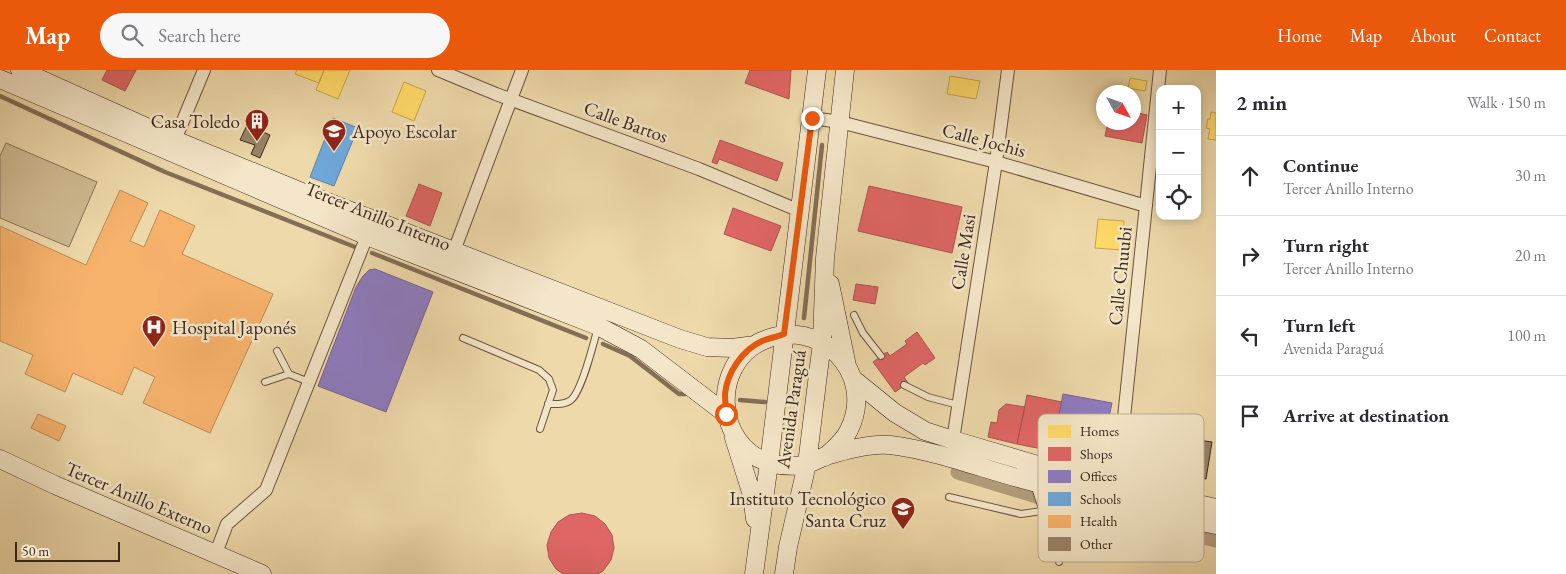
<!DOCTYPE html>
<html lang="en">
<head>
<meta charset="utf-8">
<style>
  body { margin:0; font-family:"EB Garamond",serif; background:#f7f7f7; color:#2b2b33 }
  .controls { position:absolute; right:15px; top:15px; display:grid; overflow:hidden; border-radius:10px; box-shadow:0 2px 8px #0003 }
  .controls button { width:45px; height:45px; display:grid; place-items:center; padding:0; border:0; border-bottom:1px solid #e1e1e2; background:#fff; color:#2b2b33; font:25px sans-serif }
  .compass { position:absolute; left:1096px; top:15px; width:45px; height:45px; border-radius:50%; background:#fff; box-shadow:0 2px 8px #0003; rotate:130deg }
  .scale { position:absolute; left:15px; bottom:12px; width:105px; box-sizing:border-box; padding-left:5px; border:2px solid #3d281f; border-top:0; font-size:14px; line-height:18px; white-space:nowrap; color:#3d281f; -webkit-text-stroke:4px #f4e6c8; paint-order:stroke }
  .stop { position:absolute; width:15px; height:15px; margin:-11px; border:4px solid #ea580c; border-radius:50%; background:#fff }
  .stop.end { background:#ea580c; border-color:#fff; box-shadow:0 1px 5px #0008 }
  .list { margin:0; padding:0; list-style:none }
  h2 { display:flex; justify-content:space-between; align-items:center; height:65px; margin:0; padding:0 20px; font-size:21px }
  h2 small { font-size:16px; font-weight:400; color:#7c7c81 }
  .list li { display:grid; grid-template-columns:32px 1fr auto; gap:15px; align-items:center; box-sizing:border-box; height:80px; padding:0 20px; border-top:1px solid #e1e1e2 }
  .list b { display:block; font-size:19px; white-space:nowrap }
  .list p { margin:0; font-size:16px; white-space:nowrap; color:#7c7c81 }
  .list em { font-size:16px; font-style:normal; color:#7c7c81 }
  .icon { flex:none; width:28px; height:28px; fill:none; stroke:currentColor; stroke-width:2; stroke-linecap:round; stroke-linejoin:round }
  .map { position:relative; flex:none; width:1216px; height:504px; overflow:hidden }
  header { display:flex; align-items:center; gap:30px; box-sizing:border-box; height:70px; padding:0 25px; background:#ea580c; color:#fff }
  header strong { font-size:24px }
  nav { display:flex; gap:28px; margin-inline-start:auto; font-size:18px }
  .search { width:350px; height:45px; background:#f7f7f7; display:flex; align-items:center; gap:12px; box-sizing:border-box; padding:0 18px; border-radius:28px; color:#7c7c81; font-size:19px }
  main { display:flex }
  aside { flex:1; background:#fff }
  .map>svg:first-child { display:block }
</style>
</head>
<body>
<header>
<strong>Map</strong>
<div class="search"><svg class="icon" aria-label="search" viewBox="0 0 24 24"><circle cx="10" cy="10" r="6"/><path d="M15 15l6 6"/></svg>Search here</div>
<nav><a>Home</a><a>Map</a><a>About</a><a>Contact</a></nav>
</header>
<main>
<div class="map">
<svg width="1216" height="504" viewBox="0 0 1216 504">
  <rect width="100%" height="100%" fill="#eed9aa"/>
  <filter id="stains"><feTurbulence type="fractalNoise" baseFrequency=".004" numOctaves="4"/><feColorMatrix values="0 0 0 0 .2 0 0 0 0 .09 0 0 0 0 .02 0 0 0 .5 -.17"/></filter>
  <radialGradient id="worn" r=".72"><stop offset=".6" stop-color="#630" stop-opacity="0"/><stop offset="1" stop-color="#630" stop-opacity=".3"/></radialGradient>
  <path fill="#d0bb92" stroke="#867258" d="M6 73 97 112 69 177 0 148V86Z"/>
  <path fill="#ffd966" stroke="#c5a451" d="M297 0H324L319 13 295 4Z
    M324 0H350L338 29 316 20Z
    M950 6 980 11 976 29 947 24Z
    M1130 8 1147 11 1145 21 1128 18Z
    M404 12 426 21 414 51 392 42Z
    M1211 42 1216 43V70L1208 69 1210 59 1206 58 1208 49H1210Z
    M1098 149 1124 151 1122 180 1095 178Z"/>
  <path fill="#e06666" stroke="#af5351" d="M107 0H136L125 21 102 10Z
    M750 0H791L789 29 745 13Z
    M1134 42 1147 45 1142 73 1105 66 1108 52H1134Z
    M720 70 783 93 777 111 719 89 717 94 712 92Z
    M419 114 442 123 430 156 406 146Z
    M869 116 962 137 952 183 858 161Z
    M733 138 781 156 771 181 724 164Z
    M856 214 878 217 875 234 853 230Z
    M917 262 935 288 925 295 923 293 904 307 908 313 895 322 873 292 887 282 890 286 907 274 905 271Z
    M1027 325 1062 332 1052 381 1017 374Z
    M1006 334 1025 337 1017 374 988 367 991 352 997 353 999 340Z
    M582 443 595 446 605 454 612 465 614 478 611 490 603 501 598 504H563L556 499 549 488 547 475 551 462 558 452 569 445Z"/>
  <path fill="#8e7cc3" stroke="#766392" d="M375 199 433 222 386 342 318 316 356 217 363 206 369 200Z
    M1063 324 1112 333 1100 391 1052 381Z"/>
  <path fill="#6fa8dc" stroke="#6082a3" d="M333 48 358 58 334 116 310 107Z"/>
  <path fill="#f6b26b" stroke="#be8954" d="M120 120 148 133 130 171 144 177 160 140 195 156 182 184 273 224 210 363 143 333 155 307 134 297 122 325 73 303 65 322 25 304 33 285 0 271V156L86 195Z
    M38 344 66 356 59 371 31 358Z"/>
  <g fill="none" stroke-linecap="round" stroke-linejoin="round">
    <path stroke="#836e56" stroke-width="4.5" d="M0 26 165 102 355 177
      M372 183 586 268
      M804 248 822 75
      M603 274 630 286 679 324H685
      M740 330 765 332
      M786 333 796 330 799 323 802 288"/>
    <path stroke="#b29d7b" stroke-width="15" d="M958 402 1056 432 1216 470"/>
  </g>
  <path fill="#998467" stroke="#3d281f" d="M247 55 270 65 260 88 251 84 255 75 240 70Z
    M1191 369 1212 372 1206 409 1185 406Z"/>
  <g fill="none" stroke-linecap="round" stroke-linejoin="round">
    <defs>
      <path id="lane" d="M854 245 863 263 881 286
        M463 268 539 300 549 309 553 320 540 359
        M277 281 289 304 309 312
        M265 312 289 304
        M904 315 928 327 958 335
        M548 334C555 334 565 335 571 330 582 321 594 272 598 257
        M1034 414 1059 492
        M1130 418 1155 370C1165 364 1172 370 1177 379L1173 427
        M949 427 1021 444 1042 441"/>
      <path id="street" d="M438 0 496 24 699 99 800 141
        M812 48 840 52 996 92 1146 136
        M175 70 204 0
        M454 181 522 0
        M953 370 996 92 1008 0
        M1117 415 1160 0
        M216 483 227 454 266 420 367 166"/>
      <path id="secondary" d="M20 0 175 70 302 122 680 269 707 277 732 278 755 275
        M0 9 367 166 598 256 641 279 726 344
        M830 214 847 296
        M853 309 895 343 925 361 953 370 1075 406 1216 438
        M734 368 752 425 755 449
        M825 387C834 379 844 371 849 360 877 303 819 245 762 271 710 295 715 377 770 393 782 396 795 397 807 394 813 393 819 388 826 386 845 380 870 373 890 375 939 381 985 400 1033 412 1093 428 1155 442 1216 455
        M0 389 55 415 262 504
        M754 504 769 393 817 0
        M784 504 788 477 807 394 822 272 825 188 845 0"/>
    </defs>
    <use href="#lane" stroke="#695442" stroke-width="8"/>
    <use href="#street" stroke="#695442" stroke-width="14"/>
    <use href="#secondary" stroke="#3d281f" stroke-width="19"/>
    <use href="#lane" stroke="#f4e6c8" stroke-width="6"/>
    <use href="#street" stroke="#f4e6c8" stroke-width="12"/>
    <use href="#secondary" stroke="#f4e6c8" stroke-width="18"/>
  </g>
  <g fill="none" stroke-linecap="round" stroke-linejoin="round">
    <path stroke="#ea580c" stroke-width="6" d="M726 344C726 338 725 330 725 324 727 303 742 280 762 271 769 268 777 267 784 264L812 48"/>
  </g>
  <defs>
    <symbol id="building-pin" viewBox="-11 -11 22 30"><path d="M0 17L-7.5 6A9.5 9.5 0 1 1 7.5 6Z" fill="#8f2418" stroke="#f4e6c8"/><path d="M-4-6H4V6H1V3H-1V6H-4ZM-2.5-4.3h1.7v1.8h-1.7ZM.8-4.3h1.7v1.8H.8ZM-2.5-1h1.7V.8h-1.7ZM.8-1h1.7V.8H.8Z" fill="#fff"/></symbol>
    <symbol id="school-pin" viewBox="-11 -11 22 30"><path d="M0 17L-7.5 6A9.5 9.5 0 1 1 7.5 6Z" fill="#8f2418" stroke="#f4e6c8"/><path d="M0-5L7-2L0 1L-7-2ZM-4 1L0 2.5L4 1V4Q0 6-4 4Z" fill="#fff"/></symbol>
    <symbol id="hospital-pin" viewBox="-11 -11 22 30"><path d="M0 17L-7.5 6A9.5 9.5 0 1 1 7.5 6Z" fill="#8f2418" stroke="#f4e6c8"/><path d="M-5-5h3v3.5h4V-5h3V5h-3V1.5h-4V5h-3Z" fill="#fff"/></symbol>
    <symbol id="university-pin" viewBox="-11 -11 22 30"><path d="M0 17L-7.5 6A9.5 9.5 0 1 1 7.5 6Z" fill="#8f2418" stroke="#f4e6c8"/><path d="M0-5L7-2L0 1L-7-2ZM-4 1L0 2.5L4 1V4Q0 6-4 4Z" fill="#fff"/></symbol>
  </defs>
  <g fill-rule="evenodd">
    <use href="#building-pin" x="243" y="37" width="28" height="38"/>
    <use href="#school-pin" x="320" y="47" width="28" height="38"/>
    <use href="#hospital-pin" x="140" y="243" width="28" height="38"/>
    <use href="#university-pin" x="889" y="425" width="28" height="38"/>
  </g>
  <g text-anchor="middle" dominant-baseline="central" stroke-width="5" stroke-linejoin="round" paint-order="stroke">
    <g font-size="19" fill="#3d281f" stroke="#f4e6c8" text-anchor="end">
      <text x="240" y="51">Casa Toledo</text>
      <text x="352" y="61" text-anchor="start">Apoyo Escolar</text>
      <text x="172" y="257" text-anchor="start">Hospital Japonés</text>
      <text x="886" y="428">Instituto Tecnológico<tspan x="886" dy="22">Santa Cruz</tspan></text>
    </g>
    <g font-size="19" fill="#3d281f" stroke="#f4e6c8">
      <text transform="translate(626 52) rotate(20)">Calle Bartos</text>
      <text transform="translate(984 70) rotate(15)">Calle Jochis</text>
      <text transform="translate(378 146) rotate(22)">Tercer Anillo Interno</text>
      <text transform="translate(963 182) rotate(-81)">Calle Masi</text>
      <text transform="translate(1120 206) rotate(-84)">Calle Chuubi</text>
      <text transform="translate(791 339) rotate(-82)">Avenida Paraguá</text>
      <text transform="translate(139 428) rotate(23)">Tercer Anillo Externo</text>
    </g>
  </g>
  <rect x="1038" y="344" width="166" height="148" rx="8" fill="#f4e6c8" stroke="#bdad95" stroke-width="1"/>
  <rect x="1048" y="355" width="23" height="13" fill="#ffd966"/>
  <rect x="1048" y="377" width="23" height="14" fill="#e06666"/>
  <rect x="1048" y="400" width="23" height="13" fill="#8e7cc3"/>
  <rect x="1048" y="422" width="23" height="14" fill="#6fa8dc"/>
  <rect x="1048" y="445" width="23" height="13" fill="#f6b26b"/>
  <rect x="1048" y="467" width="23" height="14" fill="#998467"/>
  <g font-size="14" fill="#3d281f">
    <text x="1080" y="366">Homes</text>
    <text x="1080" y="389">Shops</text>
    <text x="1080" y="411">Offices</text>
    <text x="1080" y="434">Schools</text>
    <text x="1080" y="456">Health</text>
    <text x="1080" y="479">Other</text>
  </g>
  <rect width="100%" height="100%" filter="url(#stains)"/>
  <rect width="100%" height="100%" fill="url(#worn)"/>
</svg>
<div class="controls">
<button>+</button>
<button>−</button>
<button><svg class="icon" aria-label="locate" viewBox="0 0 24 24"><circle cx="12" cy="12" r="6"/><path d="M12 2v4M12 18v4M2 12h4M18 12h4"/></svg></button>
</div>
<svg class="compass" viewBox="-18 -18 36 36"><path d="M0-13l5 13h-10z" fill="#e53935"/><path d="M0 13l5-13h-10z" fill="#7c7c81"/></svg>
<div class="scale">50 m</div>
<div class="stop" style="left:726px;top:344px"></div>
<div class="stop end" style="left:812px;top:48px"></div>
</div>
<aside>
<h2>2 min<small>Walk · 150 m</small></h2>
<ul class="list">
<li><svg class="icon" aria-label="ahead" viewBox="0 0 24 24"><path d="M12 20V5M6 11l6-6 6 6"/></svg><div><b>Continue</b><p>Tercer Anillo Interno</p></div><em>30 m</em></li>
<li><svg class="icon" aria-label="right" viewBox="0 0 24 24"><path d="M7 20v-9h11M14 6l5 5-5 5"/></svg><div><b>Turn right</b><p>Tercer Anillo Interno</p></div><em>20 m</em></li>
<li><svg class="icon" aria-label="left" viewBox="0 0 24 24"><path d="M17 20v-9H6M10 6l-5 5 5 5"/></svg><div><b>Turn left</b><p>Avenida Paraguá</p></div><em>100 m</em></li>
<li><svg class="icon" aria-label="arrive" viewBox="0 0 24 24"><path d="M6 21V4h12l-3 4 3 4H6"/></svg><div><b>Arrive at destination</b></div></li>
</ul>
</aside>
</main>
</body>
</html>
